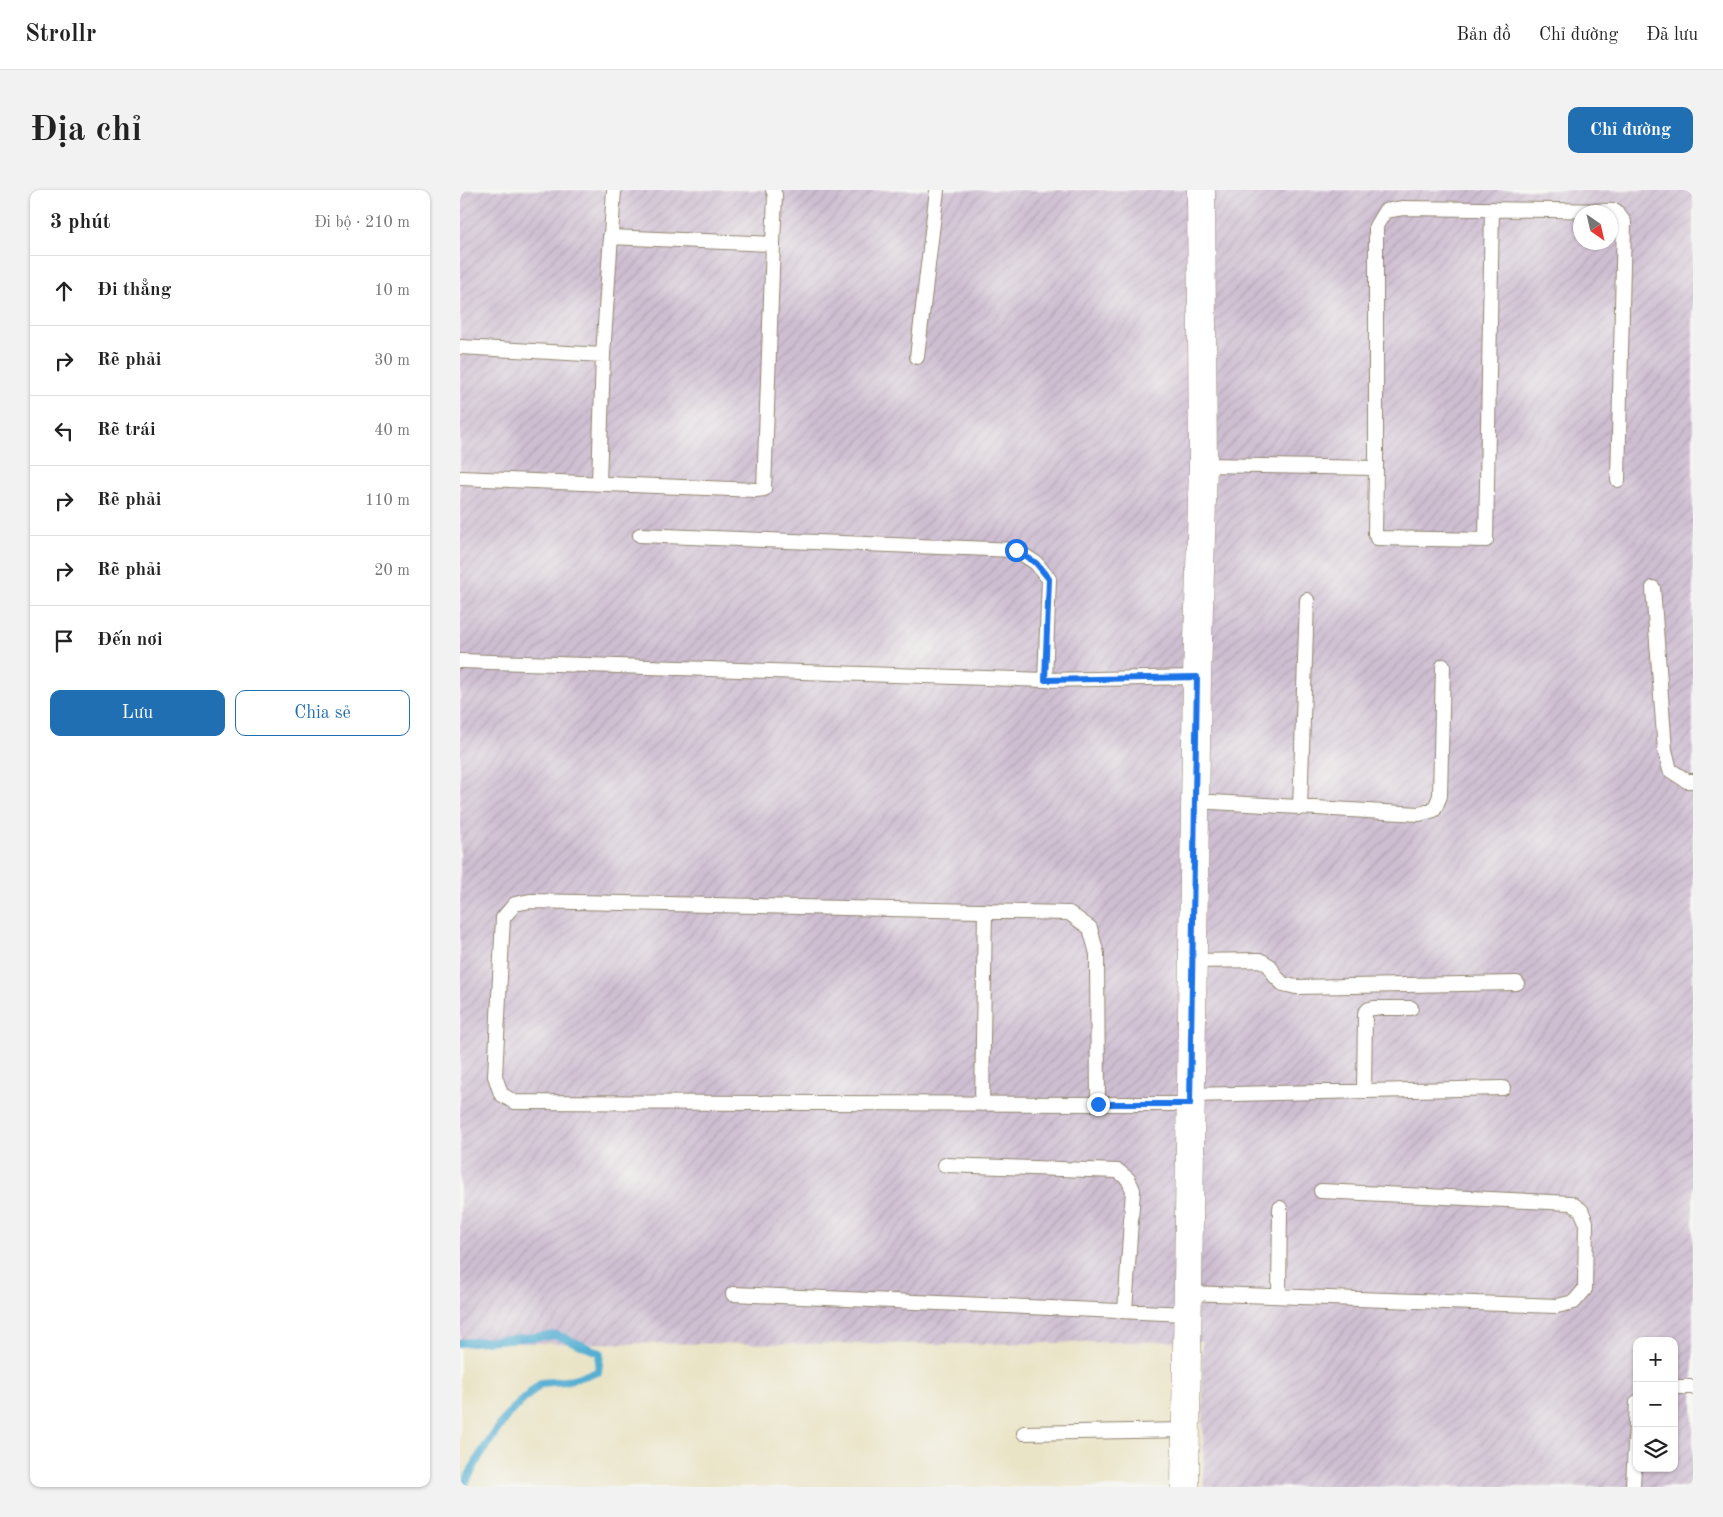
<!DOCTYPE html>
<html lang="vi">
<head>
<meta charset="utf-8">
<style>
  body { margin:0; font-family:"Old Standard TT",serif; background:#f2f2f2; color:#222 }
  .controls { position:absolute; right:15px; bottom:15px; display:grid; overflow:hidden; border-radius:10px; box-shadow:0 1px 4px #0004 }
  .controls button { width:45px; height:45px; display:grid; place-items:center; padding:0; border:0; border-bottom:1px solid #e0e0e0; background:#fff; color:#222; font:25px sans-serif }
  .compass { position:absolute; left:1113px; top:15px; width:45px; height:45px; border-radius:50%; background:#fff; box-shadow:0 1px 4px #0004; rotate:146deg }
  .stop { position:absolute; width:15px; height:15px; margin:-11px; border:4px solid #1a73e8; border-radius:50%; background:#fff }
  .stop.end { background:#1a73e8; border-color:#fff; box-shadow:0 1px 5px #0008 }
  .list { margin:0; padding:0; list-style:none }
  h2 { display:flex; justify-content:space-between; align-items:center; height:65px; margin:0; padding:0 20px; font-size:21px }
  h2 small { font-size:16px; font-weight:400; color:#767676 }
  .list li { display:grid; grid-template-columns:32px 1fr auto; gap:15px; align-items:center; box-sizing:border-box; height:70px; padding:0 20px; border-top:1px solid #e0e0e0 }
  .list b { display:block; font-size:19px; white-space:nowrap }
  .list em { font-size:16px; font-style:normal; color:#767676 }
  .actions { display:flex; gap:10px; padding:15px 20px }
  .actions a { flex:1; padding:11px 0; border:1px solid #1f6fb2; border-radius:10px; text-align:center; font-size:18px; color:#1f6fb2 }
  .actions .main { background:#1f6fb2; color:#fff }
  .icon { flex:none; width:28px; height:28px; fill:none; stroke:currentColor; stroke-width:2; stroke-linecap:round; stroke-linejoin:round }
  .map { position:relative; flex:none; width:1233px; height:1297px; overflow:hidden; border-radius:10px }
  header { display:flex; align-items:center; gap:30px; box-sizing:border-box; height:70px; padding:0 25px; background:#fff; border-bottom:1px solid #e0e0e0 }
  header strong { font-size:24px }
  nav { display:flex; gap:28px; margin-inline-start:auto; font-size:18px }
  .intro { display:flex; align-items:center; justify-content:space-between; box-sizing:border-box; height:120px; padding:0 30px }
  h1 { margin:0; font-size:35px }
  .button { padding:12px 22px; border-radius:10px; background:#1f6fb2; color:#fff; font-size:18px; font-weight:700 }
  main { display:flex; gap:30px; padding:0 30px }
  aside { flex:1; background:#fff; border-radius:10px; box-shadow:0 1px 4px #0004 }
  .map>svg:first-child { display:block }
</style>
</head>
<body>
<header>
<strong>Strollr</strong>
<nav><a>Bản đồ</a><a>Chỉ đường</a><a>Đã lưu</a></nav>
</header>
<div class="intro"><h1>Địa chỉ</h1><a class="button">Chỉ đường</a></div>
<main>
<aside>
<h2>3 phút<small>Đi bộ · 210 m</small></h2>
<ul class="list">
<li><svg class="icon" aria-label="ahead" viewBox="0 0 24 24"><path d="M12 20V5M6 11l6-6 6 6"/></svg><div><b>Đi thẳng</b></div><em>10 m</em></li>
<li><svg class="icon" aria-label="right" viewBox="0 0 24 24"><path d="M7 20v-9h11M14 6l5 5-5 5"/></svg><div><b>Rẽ phải</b></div><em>30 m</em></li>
<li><svg class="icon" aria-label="left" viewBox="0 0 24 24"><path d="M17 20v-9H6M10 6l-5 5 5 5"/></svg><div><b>Rẽ trái</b></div><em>40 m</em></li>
<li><svg class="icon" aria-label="right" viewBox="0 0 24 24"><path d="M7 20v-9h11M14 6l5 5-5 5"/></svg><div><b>Rẽ phải</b></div><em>110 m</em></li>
<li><svg class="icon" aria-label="right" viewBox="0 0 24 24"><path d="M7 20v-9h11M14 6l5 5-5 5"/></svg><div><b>Rẽ phải</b></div><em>20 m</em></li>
<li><svg class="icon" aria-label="arrive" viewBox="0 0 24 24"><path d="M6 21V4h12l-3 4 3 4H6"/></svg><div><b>Đến nơi</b></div></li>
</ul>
<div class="actions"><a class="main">Lưu</a><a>Chia sẻ</a></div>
</aside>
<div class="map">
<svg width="1233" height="1297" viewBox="0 0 1233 1297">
  <defs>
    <pattern id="industrial-furrows" width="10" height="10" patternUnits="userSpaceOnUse" patternTransform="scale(1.25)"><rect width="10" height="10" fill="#cebed1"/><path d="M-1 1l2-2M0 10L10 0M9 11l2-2" fill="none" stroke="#b2a3b3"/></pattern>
  </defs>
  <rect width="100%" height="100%" fill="#f6f6f2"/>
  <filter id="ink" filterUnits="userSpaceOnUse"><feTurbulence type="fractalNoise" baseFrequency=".02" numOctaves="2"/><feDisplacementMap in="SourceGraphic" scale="10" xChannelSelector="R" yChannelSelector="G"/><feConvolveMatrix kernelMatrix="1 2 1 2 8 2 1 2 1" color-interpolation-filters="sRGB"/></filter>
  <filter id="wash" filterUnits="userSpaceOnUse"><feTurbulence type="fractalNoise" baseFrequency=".0096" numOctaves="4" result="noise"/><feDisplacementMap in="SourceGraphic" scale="20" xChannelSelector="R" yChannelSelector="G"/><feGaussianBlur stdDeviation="1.12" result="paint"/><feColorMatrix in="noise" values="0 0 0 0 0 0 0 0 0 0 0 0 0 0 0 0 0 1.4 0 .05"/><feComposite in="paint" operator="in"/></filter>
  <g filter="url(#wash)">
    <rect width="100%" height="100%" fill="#eae4c7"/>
    <path fill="url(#industrial-furrows)" fill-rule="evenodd" d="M0 0H1233V1297H744L742 1151 506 1154 0 1153ZM1120 22H1150V52H1120ZM1177 1151H1214V1278H1177Z"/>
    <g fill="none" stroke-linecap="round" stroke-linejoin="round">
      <path stroke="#55afd2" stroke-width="8" d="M0 1153 97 1145 140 1163 138 1182 105 1191 81 1193 48 1224 20 1265 3 1297"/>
    </g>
  </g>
  <g filter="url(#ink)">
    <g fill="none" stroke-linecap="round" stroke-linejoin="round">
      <defs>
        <path id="service" d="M313 54 315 5 313 0
          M0 157 143 165
          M457 167 477 0
          M743 275 916 278V36L925 21 943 18 1156 21 1164 32 1158 290
          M916 278 915 343 917 348 1026 350 1032 19
          M0 288 296 300 304 299 313 54 150 47
          M139 293 143 165 154 0
          M180 345 556 360 576 373 589 389 585 490
          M1193 398 1205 560 1210 580 1227 591H1233
          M0 471 585 490 737 487
          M735 611 959 624 974 620 980 606 983 476
          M840 618 847 410
          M732 771 800 770 810 776 815 786 823 794 836 797 1057 793
          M904 901 905 823 909 819 914 818H951
          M730 905 1043 898
          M522 914 525 721
          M638 914 637 764 630 738 609 723 70 711 55 714 43 728 35 886 41 904 54 912 638 914H730
          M485 975 658 981 668 989 673 1000 665 1121
          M728 1103 1097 1116 1114 1112 1125 1099 1126 1032 1121 1020 1111 1013 861 1001
          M273 1104 727 1124
          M819 1106 820 1018
          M1214 1197H1233
          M564 1243 726 1240
          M1173 1297 1177 1212"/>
        <path id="minor" d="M725 1297 737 487 743 275 741 0"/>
      </defs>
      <use href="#service" stroke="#928772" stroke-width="16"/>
      <use href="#minor" stroke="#928772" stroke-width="29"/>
      <use href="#service" stroke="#fff" stroke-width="14"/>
      <use href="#minor" stroke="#fff" stroke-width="28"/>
    </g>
  </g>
  <g fill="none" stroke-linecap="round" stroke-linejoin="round" filter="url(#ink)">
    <path stroke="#1a73e8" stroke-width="6" d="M556 360 576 373 589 389 585 490 737 487 730 914H638"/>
  </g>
</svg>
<div class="controls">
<button>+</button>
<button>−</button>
<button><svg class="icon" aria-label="layers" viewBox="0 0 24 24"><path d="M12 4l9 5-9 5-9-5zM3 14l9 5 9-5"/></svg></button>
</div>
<svg class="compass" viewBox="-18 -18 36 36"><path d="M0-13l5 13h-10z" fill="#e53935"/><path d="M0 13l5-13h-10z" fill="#767676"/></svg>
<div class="stop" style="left:556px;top:360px"></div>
<div class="stop end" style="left:638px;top:914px"></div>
</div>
</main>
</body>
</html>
